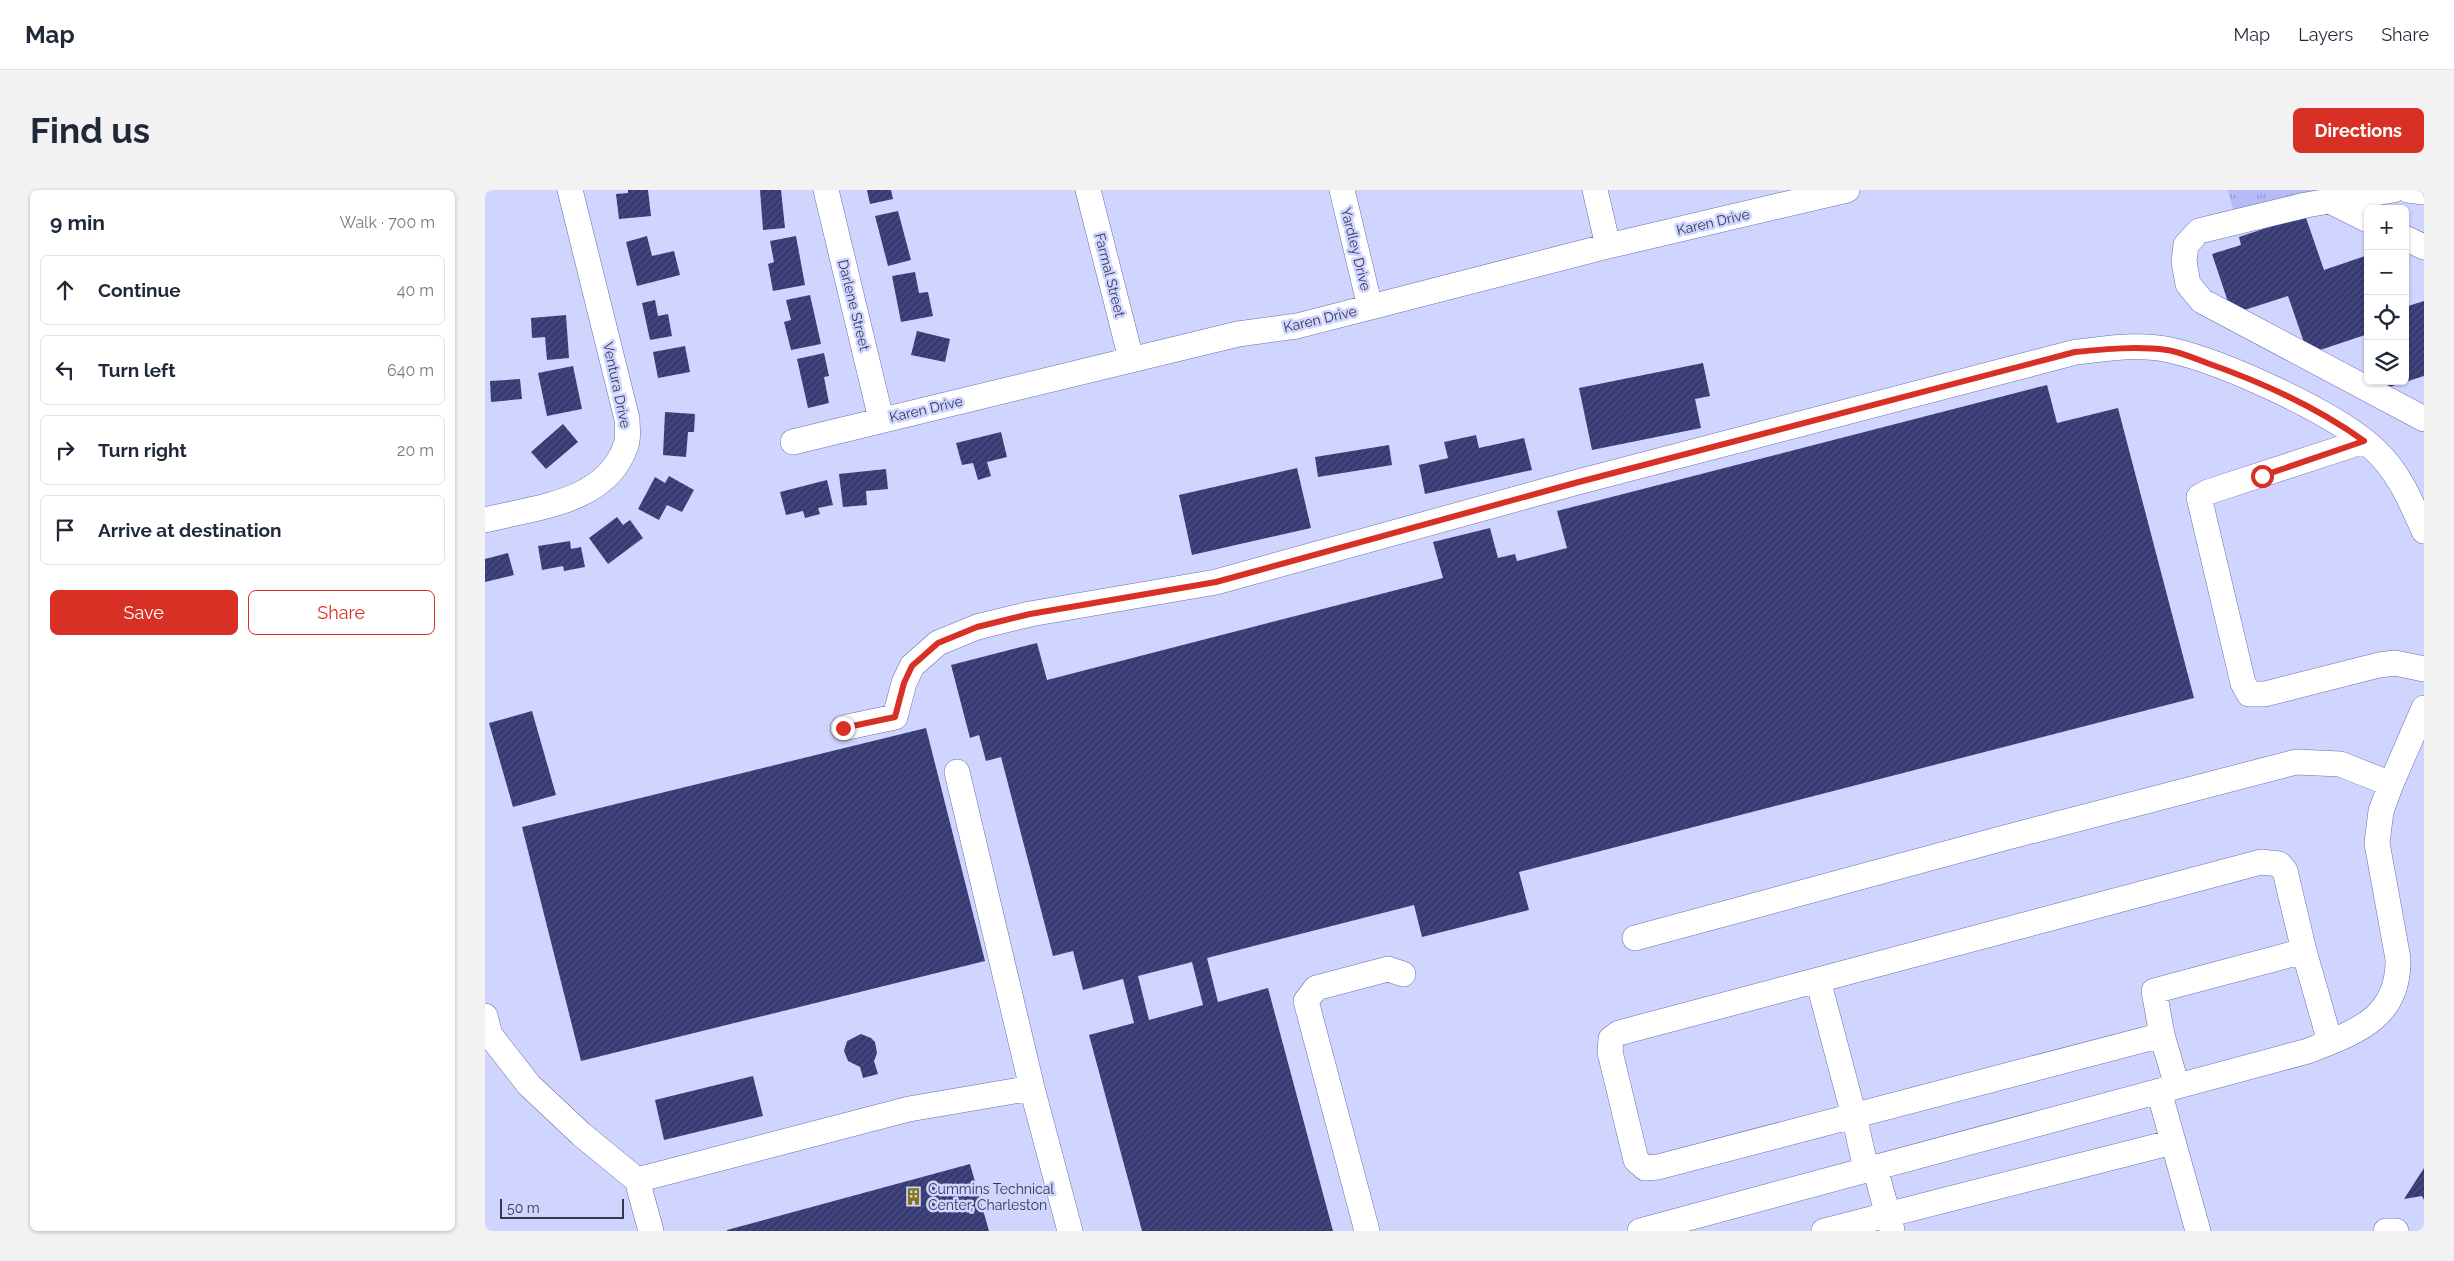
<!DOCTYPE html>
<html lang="en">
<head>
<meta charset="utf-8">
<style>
  body { margin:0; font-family:Raleway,sans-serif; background:#f2f2f3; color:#1f2937 }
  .controls { position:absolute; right:15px; top:15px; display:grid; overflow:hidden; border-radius:8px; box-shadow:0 1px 4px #0004 }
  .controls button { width:45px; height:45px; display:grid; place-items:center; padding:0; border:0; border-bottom:1px solid #e0e1e3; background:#fff; color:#1f2937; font:25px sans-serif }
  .scale { position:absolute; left:15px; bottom:12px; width:124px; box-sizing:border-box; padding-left:5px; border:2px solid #353853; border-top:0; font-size:14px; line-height:18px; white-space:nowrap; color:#353853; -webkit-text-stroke:4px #cfd5fe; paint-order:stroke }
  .stop { position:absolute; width:15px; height:15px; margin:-11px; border:4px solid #d93025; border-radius:50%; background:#fff }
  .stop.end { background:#d93025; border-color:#fff; box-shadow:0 1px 5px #0008 }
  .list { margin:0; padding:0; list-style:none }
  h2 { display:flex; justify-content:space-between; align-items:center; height:65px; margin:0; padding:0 20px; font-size:21px }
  h2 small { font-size:16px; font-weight:400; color:#747a83 }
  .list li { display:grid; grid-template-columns:32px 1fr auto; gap:15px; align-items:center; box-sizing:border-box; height:70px; margin:0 10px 10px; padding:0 10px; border:1px solid #e0e1e3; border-radius:8px }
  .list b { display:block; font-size:19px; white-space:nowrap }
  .list em { font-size:16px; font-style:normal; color:#747a83 }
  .actions { display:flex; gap:10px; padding:15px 20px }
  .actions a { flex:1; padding:11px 0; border:1px solid #d93025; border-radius:8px; text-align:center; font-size:18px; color:#d93025 }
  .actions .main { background:#d93025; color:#fff }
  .icon { flex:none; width:28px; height:28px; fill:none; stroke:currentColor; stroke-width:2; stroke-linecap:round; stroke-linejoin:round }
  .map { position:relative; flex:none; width:1939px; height:1041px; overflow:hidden; border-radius:8px }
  header { display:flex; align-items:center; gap:30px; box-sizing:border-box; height:70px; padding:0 25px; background:#fff; border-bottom:1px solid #e0e1e3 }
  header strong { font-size:24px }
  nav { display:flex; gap:28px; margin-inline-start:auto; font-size:18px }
  .intro { display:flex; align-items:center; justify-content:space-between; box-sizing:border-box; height:120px; padding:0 30px }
  h1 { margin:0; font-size:35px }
  .button { padding:12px 22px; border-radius:8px; background:#d93025; color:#fff; font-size:18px; font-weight:700 }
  main { display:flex; gap:30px; padding:0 30px }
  aside { flex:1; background:#fff; border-radius:8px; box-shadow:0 1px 4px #0004 }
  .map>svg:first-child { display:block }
</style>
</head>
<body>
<header>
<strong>Map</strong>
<nav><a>Map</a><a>Layers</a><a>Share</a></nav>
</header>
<div class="intro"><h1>Find us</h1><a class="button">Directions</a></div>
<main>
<aside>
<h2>9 min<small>Walk · 700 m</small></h2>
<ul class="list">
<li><svg class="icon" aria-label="ahead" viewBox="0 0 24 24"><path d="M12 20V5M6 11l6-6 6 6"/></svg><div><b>Continue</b></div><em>40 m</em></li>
<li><svg class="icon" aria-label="left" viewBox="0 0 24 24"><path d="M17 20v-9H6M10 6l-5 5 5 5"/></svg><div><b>Turn left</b></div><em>640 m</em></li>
<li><svg class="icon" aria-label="right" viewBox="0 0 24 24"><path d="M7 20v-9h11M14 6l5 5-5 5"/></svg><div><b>Turn right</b></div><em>20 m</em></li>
<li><svg class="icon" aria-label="arrive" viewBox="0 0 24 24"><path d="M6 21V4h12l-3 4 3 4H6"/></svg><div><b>Arrive at destination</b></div></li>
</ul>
<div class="actions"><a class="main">Save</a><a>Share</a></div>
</aside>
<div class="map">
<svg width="1939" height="1041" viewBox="0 0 1939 1041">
  <defs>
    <pattern id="grass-tufts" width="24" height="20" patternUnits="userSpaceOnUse" patternTransform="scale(1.25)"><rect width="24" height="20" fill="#b5bbf7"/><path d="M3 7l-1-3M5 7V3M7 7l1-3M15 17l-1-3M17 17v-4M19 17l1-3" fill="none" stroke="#9499cb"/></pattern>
    <pattern id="building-hatch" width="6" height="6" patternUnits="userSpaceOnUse" patternTransform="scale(1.25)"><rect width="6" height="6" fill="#383a73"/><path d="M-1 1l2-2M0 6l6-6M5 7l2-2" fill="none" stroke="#4d4f80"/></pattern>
  </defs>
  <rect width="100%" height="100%" fill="#cfd5fe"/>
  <path fill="url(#grass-tufts)" d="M1743 0H1845L1749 24Z"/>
  <path fill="url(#building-hatch)" fill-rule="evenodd" d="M143 0H163L166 26 134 29 131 4 143 3Z
    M275 0H296L300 38 278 40Z
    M382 0H406L408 9 385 14Z
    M413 21 426 70 403 76 390 26Z
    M1820 25 1839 80 1883 65V152L1880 145 1823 164 1803 106 1747 124 1727 64 1756 55 1754 47Z
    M162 46 167 66 189 61 195 85 152 96 141 52Z
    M311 46 320 95 288 101 283 74 289 72 285 51Z
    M430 82 434 103 443 102 448 126 416 132 407 86Z
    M325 105 336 154 306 160 299 132 306 130 301 110Z
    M170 110 173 126 183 124 187 146 165 150 157 113Z
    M1939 111V186L1898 199 1896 191H1920V117Z
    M81 125 84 168 62 170 60 147 47 148 46 128Z
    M432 141 465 149 460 172 426 165Z
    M200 156 205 182 173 188 168 162Z
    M339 163 344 186 339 187 344 213 323 218 312 169Z
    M1218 173 1225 206 1210 209 1216 238 1107 260 1094 198Z
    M88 176 97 219 62 226 53 183Z
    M35 189 37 209 6 212 5 191Z
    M1562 195 1572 233 1633 218 1709 508 1034 682 1044 720 937 747 929 715 722 768 733 812 783 798 848 1041H657L604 845 649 833 638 789 598 800 588 761 568 766 516 567 501 571 494 545 485 548 466 475 552 453 562 490 958 388 948 352 1005 338 1013 368 1030 364 1032 371 1082 358 1072 321ZM707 772 718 815 664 830 653 786Z
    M180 222 210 224 209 242H203L201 267 178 265Z
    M78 234 93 252 61 279 46 262Z
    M516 242 522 267 502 272 506 286 493 290 488 273 477 275 471 253Z
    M991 245 994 258 1039 248 1047 280 940 304 934 275 963 268 959 252Z
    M904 255 907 275 833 287 830 267Z
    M812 278 826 338 707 365 694 305Z
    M401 279 403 299 381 301 382 315 358 317 354 284Z
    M184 286 209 300 197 322 182 315 174 330 153 319 170 287 180 293Z
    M342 290 348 315 333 318 335 324 320 328 318 321 301 325 295 302Z
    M132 327 138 335 145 330 158 348 123 374 104 348Z
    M85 351 86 359 96 357 100 377 79 381 78 376 57 380 53 356Z
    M23 363 29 385 0 392V369Z
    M47 521 71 605 28 617 4 533Z
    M441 538 500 771 96 871 37 637Z
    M376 844 386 848 390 852 392 863 389 871 393 884 378 888 375 877 363 871 359 861 362 851Z
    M268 886 278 926 179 950 170 910Z
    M485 974 504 1041H242V1040Z
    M1939 978V1010L1937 1006 1919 1009Z"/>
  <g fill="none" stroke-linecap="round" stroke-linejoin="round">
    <defs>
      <path id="minor" d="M341 0 396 229
        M603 0 646 169
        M857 0 885 117
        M1110 0 1123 56
        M1908 0 1821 15 1714 41 1701 55 1699 71 1703 94 1717 111 1939 229
        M1923 0 1939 2
        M1845 11 1883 30
        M1920 48 1939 57
        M1879 251 1723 302 1714 307 1758 493 1764 504H1780L1894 475 1910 473 1939 479
        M308 252 753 144 812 136 1123 56 1362 0
        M0 330C51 317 122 313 141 255 144 248 142 237 142 229L85 0
        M358 538 410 527 419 493 427 476 453 453 492 437 545 424 731 392 1089 293 1591 162C1621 159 1655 153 1685 160 1738 172 1852 223 1891 261 1915 284 1926 312 1939 341
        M472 582 547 898 585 1041
        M1150 748 1519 648 1811 572 1855 574 1906 594
        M1333 790 1776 672 1794 674 1800 681 1819 761
        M0 826 5 845 44 895 96 944 152 990 166 1041
        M1677 845 1692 896
        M1674 901 1713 1041
        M1390 978 1407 1040
        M1381 979 1369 926 1333 790 1134 843 1126 849 1125 862 1151 970 1160 978 1173 977 1677 845 1669 801 1819 761 1845 852
        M152 990 424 919 547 898
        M882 1041 821 811 831 798 903 779 918 784
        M1155 1041 1823 861C1870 842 1914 829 1913 769L1892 653 1896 621 1906 594 1939 518
        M1339 1041 1688 952
        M1901 1041H1911"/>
    </defs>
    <use href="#minor" stroke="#696eac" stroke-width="26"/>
    <use href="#minor" stroke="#fff" stroke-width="25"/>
  </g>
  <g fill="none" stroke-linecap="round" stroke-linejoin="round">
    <path stroke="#d93025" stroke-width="6" d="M358 538 410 527 419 493 427 476 453 453 492 437 545 424 731 392 1090 293 1590 162C1621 159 1652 156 1682 160 1695 162 1709 168 1722 173 1776 192 1832 217 1879 251L1777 286"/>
  </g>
  <defs>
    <symbol id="building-bare" viewBox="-9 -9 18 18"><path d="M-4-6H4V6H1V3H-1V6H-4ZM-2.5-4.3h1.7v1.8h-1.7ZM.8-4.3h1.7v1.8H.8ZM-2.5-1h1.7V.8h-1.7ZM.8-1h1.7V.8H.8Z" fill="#857619" stroke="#cfd5fe" stroke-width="2.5" paint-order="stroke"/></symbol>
  </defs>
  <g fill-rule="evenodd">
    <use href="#building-bare" x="416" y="994" width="25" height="25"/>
  </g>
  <g text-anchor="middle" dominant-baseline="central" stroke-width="5" stroke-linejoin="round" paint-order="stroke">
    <g font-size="14" fill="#353853" stroke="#cfd5fe">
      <text transform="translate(1228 32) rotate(-13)">Karen Drive</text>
      <text transform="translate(871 59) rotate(76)">Yardley Drive</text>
      <text transform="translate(625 85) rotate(76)">Farmal Street</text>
      <text transform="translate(369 115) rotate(76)">Darlene Street</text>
      <text transform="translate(835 129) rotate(-13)">Karen Drive</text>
      <text transform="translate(132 195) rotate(78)">Ventura Drive</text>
      <text transform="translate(441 219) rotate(-13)">Karen Drive</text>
    </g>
    <g font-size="14" fill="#353853" stroke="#cfd5fe" text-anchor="start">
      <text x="443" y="999">Cummins Technical<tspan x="443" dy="16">Center, Charleston</tspan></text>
    </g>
  </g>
</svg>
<div class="controls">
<button>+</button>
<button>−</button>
<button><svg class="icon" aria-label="locate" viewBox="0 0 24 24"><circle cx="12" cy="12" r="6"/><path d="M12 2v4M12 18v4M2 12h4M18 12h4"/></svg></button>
<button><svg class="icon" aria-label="layers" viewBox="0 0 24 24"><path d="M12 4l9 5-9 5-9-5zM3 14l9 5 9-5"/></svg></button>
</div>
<div class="scale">50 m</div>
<div class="stop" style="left:1777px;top:286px"></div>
<div class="stop end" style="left:358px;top:538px"></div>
</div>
</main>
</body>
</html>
